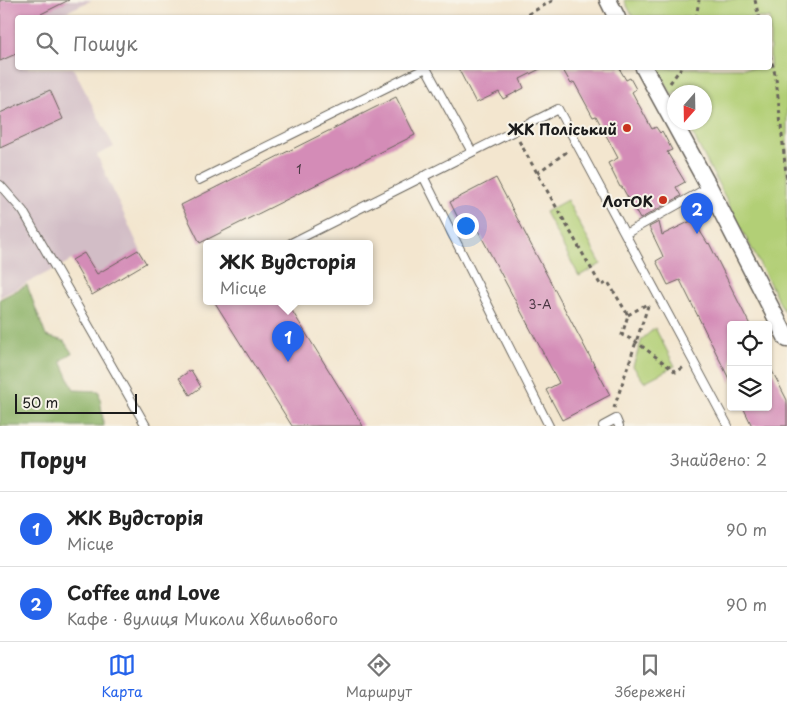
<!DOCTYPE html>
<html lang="uk">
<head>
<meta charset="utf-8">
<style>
  body { margin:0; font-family:"Playpen Sans",sans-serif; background:#f6f6f6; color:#222 }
  .controls { position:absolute; right:15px; bottom:15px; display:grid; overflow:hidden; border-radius:5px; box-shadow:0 1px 4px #0004 }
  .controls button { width:45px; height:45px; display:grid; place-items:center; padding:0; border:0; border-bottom:1px solid #e0e0e0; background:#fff; color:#222; font:25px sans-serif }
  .compass { position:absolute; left:667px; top:85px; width:45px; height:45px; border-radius:50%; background:#fff; box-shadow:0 1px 4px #0004; rotate:200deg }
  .scale { position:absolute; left:15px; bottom:12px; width:122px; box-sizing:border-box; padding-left:5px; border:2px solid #1c1c1c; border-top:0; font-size:14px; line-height:18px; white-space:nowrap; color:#1c1c1c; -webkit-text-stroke:4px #f7f3e8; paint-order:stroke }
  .you { position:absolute; left:465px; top:225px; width:18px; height:18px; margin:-12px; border:4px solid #fff; border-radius:50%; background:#1a73e8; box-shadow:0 0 0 8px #1a73e833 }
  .badge { display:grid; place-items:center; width:32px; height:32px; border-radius:50%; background:#2563eb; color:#fff; font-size:16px; font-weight:700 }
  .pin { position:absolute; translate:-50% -41px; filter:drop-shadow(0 1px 2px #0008) }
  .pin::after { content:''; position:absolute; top:26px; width:18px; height:15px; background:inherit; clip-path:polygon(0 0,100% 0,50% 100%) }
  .popup { position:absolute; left:203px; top:240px; width:170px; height:65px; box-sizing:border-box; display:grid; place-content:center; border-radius:5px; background:#fff; filter:drop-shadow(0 1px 4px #0005); font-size:16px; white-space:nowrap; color:#767676 }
  .popup b { font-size:19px; color:#222 }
  .popup::after { content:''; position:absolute; left:50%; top:100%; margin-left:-10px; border:10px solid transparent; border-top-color:#fff }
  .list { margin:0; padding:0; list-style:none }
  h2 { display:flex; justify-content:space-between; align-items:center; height:65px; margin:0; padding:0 20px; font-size:21px }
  h2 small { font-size:16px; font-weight:400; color:#767676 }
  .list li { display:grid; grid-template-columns:32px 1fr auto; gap:15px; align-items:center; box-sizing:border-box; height:75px; padding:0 20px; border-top:1px solid #e0e0e0 }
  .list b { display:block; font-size:19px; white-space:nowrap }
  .list p { margin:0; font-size:16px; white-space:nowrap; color:#767676 }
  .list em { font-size:16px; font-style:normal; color:#767676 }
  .icon { flex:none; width:28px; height:28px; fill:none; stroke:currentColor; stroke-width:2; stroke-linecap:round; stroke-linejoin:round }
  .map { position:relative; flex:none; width:787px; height:426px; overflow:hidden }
  .search { position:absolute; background:#fff; box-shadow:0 1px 4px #0004; left:15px; right:15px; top:15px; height:55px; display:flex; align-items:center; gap:12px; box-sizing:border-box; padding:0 18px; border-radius:5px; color:#767676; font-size:19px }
  .sheet { height:215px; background:#fff }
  nav { display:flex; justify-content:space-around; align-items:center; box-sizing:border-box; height:70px; border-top:1px solid #e0e0e0; background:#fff; font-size:14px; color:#767676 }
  nav a { display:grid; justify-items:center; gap:2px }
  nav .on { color:#2563eb }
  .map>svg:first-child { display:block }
</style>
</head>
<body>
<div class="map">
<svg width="787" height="426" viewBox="0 0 787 426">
  <rect width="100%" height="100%" fill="#f7f3e8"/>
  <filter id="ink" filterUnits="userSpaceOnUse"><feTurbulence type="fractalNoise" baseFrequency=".02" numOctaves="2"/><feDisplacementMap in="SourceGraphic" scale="10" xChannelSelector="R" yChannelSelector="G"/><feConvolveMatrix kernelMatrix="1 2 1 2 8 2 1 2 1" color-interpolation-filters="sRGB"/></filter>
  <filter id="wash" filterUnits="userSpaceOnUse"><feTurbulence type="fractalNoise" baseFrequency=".0096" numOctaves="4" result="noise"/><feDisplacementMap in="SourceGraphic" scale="20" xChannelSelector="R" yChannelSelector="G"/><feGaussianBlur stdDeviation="1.12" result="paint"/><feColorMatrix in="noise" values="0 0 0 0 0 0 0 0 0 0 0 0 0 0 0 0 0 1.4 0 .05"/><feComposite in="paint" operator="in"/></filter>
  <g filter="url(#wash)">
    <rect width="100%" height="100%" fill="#f3e6cf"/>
    <path fill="#d2bdc6" d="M0 0H92L55 17 18 18V68H73L114 147 97 155 146 263 92 295 72 260 0 297Z"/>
    <path fill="#b2cf76" stroke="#677649" d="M624 0H787V317L687 123 704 122V92H674V99L658 68H770V18L633 17Z
      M567 200 601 264 579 276 545 212Z
      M655 328 675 366 644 382 633 366 642 339Z"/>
    <path fill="#8db267" stroke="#546742" d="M27 285 46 336 64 341 72 353 61 361 74 390 99 391 104 426H0V299Z"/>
    <g id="blocks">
      <path fill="#d48cb7" d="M0 0H69L33 18H18V53L0 61Z
        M458 68H542L520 79 524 88 503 99 499 92 476 103Z
        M562 68H619L626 80 630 78 636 89 632 92 652 129 656 127 660 133 662 131 672 150 667 152 685 182 676 187 681 196 640 219 622 187H620L608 163 618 158 596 116 593 117 574 82 571 84Z
        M50 90 63 119 0 148V113Z
        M396 97 415 135 200 243 181 205Z
        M496 178 610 395 562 420 546 390 559 383 473 221 462 226 450 202Z
        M693 220 708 244 709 243 750 325H731V383L680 280 668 285 656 261 663 257 662 254 649 227 659 222 662 235Z
        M138 250 146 263 92 295 72 260 84 253 97 274Z
        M214 301H286L363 426H292Z
        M768 363 787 400V426H752L743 407H768Z
        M191 370 201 387 190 395 179 378Z"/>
    </g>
  </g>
  <g filter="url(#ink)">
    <use href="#blocks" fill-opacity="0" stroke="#67635b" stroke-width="1"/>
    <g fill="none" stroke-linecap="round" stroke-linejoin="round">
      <defs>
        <path id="lane" d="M423 176 549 426
          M199 180 426 68 472 152
          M0 185 23 211 146 426
          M625 234 709 187
          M291 243 558 109 728 426
          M603 426 616 419 619 426"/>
        <path id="street" d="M608 0 617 18
          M644 68 709 187 787 339"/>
      </defs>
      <use href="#lane" stroke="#67635b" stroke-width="10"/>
      <use href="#street" stroke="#67635b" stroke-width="19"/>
      <path stroke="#67635b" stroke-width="3" stroke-dasharray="4 4" stroke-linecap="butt" d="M755 0 759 18
        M521 18 554 0
        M696 18 699 0
        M770 55 776 78 787 183
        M670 83 681 68
        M519 141 601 286 608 282 628 315 622 335 635 341 676 372 684 367
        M537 173 568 151
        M628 315 647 304
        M614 408 649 303"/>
      <use href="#lane" stroke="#fff" stroke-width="8"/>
      <use href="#street" stroke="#fff" stroke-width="16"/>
    </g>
  </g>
  <g fill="#c8321e" stroke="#f7f3e8" stroke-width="2">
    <circle cx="627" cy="128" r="5"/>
    <circle cx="663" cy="200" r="5"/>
  </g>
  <g text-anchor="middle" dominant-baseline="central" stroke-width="4" stroke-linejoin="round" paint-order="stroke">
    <g font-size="12" fill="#4a3843">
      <text x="299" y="169">1</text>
      <text x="540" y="304">3-А</text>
    </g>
    <g font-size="15" font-weight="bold" fill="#1c1c1c" stroke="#f7f3e8" text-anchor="end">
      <text x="617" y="128">ЖК Поліський</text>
      <text x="653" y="200">ЛотОК</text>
    </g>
  </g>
</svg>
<div class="controls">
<button><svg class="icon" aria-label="locate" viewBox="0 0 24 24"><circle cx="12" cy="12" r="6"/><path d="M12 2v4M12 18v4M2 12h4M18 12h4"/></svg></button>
<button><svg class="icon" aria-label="layers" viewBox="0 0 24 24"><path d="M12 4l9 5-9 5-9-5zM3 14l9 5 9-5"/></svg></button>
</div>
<svg class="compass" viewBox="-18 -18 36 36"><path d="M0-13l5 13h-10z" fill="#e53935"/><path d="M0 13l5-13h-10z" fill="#767676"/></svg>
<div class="scale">50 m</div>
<div class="you"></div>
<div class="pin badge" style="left:288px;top:362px">1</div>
<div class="popup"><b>ЖК Вудсторія</b>Місце</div>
<div class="pin badge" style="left:697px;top:234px">2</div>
<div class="search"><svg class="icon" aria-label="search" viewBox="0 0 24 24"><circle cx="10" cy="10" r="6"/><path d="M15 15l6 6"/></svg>Пошук</div>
</div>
<section class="sheet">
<h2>Поруч<small>Знайдено: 2</small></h2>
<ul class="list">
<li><span class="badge">1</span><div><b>ЖК Вудсторія</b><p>Місце</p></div><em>90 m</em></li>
<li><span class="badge">2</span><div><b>Coffee and Love</b><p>Кафе · вулиця Миколи Хвильового</p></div><em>90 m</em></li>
</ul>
</section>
<nav>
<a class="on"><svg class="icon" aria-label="map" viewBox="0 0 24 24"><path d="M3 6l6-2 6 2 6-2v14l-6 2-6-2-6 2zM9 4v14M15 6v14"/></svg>Карта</a>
<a><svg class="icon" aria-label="directions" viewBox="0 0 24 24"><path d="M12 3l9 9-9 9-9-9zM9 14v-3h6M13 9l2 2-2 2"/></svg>Маршрут</a>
<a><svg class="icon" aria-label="saved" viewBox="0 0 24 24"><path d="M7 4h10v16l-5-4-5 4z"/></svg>Збережені</a>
</nav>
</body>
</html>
